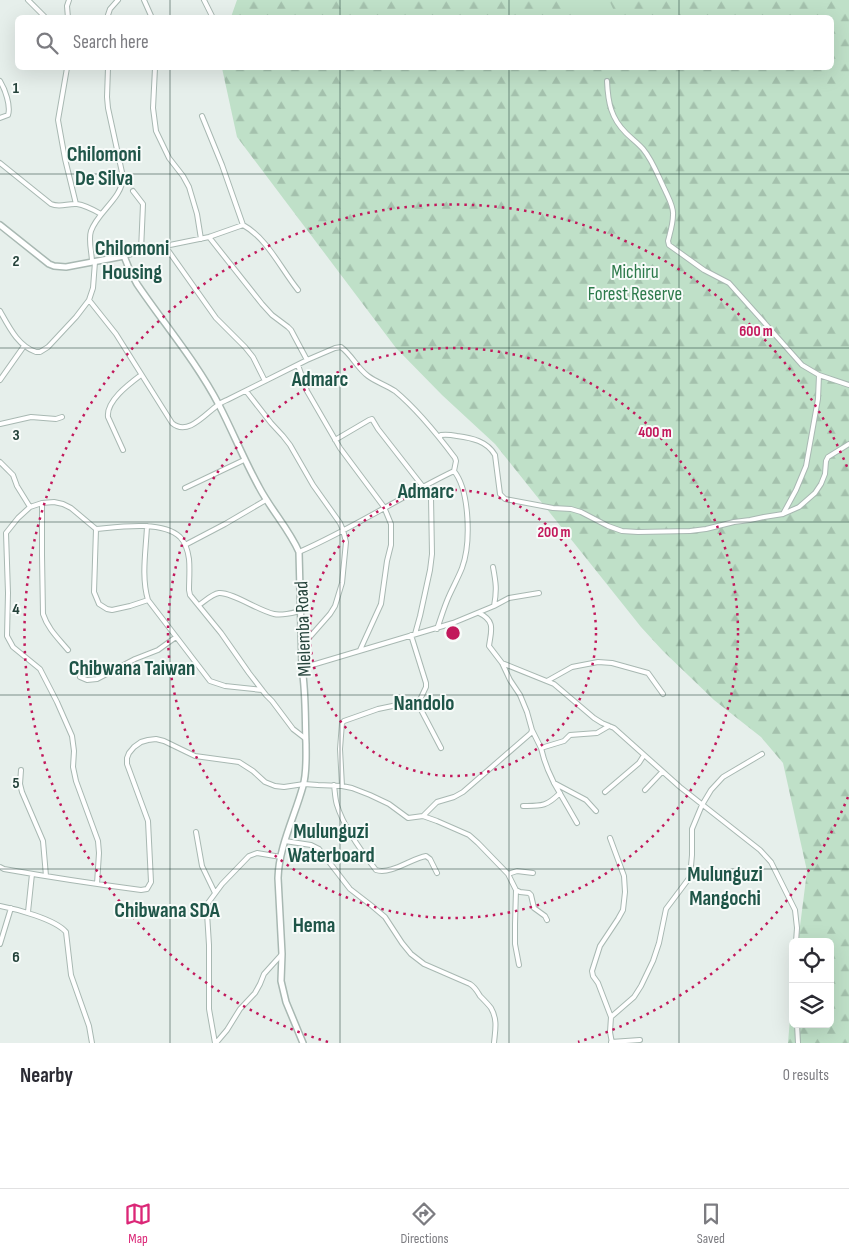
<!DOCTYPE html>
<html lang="en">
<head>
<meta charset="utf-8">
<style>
	:root { --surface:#fff; --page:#f7f7f7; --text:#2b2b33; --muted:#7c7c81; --line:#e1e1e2; --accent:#db2777 }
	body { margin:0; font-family:"Sofia Sans Condensed",sans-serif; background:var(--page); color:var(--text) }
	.controls { position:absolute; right:15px; bottom:15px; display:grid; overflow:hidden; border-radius:8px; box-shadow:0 5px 20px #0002 }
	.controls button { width:45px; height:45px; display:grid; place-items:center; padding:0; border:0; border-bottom:1px solid var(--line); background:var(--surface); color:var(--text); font:25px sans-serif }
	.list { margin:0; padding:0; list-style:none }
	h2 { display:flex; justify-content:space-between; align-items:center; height:65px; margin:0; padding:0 20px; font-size:21px }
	h2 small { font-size:16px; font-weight:400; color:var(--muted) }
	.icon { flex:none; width:28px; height:28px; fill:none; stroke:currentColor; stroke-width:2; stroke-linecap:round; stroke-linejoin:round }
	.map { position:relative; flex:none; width:849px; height:1043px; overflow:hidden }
	.search { position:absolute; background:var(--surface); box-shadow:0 5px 20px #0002; left:15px; right:15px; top:15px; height:55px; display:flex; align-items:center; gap:12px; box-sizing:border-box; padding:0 18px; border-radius:8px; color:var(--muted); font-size:19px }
	.sheet { height:145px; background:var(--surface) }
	nav { display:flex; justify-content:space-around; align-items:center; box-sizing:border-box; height:70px; border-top:1px solid var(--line); background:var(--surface); font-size:14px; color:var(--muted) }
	nav a { display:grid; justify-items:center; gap:2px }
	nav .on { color:var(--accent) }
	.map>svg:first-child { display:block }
</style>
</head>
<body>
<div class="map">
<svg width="849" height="1043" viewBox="0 0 849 1043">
	<defs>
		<pattern id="forest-firs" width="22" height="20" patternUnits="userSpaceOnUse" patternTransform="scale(1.25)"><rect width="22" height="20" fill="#bfe0c8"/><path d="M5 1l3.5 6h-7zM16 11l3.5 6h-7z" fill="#a4c1ad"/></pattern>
	</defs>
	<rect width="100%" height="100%" fill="#e6efeb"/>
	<path fill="url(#forest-firs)" d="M237,0h612v1043h-61l5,-61v42h37v-82h-32l9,-71 -24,-108 -22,-26 -47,-37 -51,-49 -22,-24 -146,-183 -53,-49 -46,-47 -159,-211 -15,-69h610v-50l-601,-1z"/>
	<path fill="#bfe0c8" d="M575,0h34l8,17h-35z"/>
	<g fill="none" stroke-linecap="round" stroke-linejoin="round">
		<defs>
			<path id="minor" d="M28,0l18,18
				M144,0l8,18
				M204,0l9,18
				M68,18l-1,-12 2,-6
				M107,18l3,-9 8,-9
				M67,68l-9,52 7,39 11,45
				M155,68l-2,40 3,23 13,27 14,18 6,11 8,27 4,25
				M0,81c5,8 11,25 8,34l-8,3
				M607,81c1,22 4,37 19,52 6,6 12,10 17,16 10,12 15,27 22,41 3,7 9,17 8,25 0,9 -3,18 -5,26l1,4 35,25 25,13 73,82 17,10 30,10
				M202,116l20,49 21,60
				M0,163l51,41c9,4 17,-1 26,0 8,1 17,6 24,10
				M133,191l10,13 -2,47
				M209,237l53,67 10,11 16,12 3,3 16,30
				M165,246l51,72 29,29 8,10 12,24
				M124,256l41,-10 44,-9 34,-12c24,13 38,44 55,65
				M92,262c0,-9 -4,-22 -1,-31 7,-20 31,-32 32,-54l-15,-69 -1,-11 1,-29
				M89,300l27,34 56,89c16,14 34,-10 46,-18 3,-3 7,-4 11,-6l78,-39 28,-12 6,-1c11,8 16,21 27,29 8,6 18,9 27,15 23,19 42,43 60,67l1,3 -2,10c-52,25 -102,58 -155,81
				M0,311c9,16 18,35 36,41h4l8,-5 28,-30 13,-17 4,-12 2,-26
				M298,365l9,26 33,57 44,59 7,17v21l-4,16 -6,43 -21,46
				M0,380l24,-34
				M246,391l25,32 12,13 7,9 23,40 27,38 3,7 3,12 -4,41 -7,23 -5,8 -29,33
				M0,424l31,-7 25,2 6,-2
				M440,437l1,-2c6,-1 11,0 16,1 15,2 30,5 38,19l5,39 5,5 48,9 18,1 10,3 27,14 14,5 16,1 52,-1 16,-2 28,-7 16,-2 14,-3 19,-3 16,-7 16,-14 6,-9 4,-10 1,-13 2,-4 21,-13
				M335,440l34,-20 3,-1 6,10 53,68 1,57 -2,16 -10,46 -5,18
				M123,450l-15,-33c-2,-16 21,-33 33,-42
				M0,462l13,13 4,11 13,21
				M185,488l59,-28
				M42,503v52l1,59c5,15 15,24 25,36
				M783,514l13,-24 10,-24 12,-67 1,-24
				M147,526c-1,24 -6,51 1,74l62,81 15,5 37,4
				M96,529l-2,63 5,12 8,5 5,1 18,-4 18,-6
				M185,545l40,-21 41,-24
				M493,567c3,16 4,23 1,39
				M199,605c6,-4 13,-11 20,-12 13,-1 40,18 55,21 8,2 18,-1 27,-3
				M479,613c17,8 12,18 10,33l13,17 8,17 10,15 7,17 5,18 9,18 3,11 4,11 6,13 23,40
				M437,629c4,-11 7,-22 12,-33 4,-9 9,-18 13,-28 9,-24 8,-77 -8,-97
				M411,635l15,48v4l-8,17 23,44
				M502,663l52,21 40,34 8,5 12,5 66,59 80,63 11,12 24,48 2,18 -1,14
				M302,668l151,-45 41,-17 15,-8 30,-5
				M80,677l7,3 10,-1 38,-20 23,-9 18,-13
				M547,681l25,-14 26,-5 14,1 36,10 15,21
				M541,748l23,-7 6,-6 27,-2 12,-7
				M21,770l-1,14 2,8 21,49 3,35
				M554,783l32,17 10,11
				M334,785c1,7 1,14 3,20 7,23 24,46 39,65 15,5 36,-12 50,-14l4,3 7,14
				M342,786l-2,-37 2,-26 2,-2 34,-12 24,-5h16
				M645,790l17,-18
				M605,792l34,-29 5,-8
				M523,806c18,0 23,1 37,-13
				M423,816l14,-14 17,-5 9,-5 68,-59 1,-3
				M196,832l6,34 13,27
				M610,838l14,38 1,16 -2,18 -5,9 -18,27 -8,25 1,5 5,7 13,34 -1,15 2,11
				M285,841l26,4 8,4 31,40 22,17 13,11 17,26 9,11 13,10 46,20c5,3 7,7 10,12 4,4 8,8 11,12 7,12 4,23 3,35
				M0,867l4,2c45,8 91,15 137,21l6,-1 4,-7 -3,-61 -21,-57v-6l2,-5 5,-6 7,-5 7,-2 8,-1 8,2 31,15 44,6 14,9 12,11 10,4 9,1 20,-3 14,1 24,1 10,2 18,7 19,9 19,14 15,-2 14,5 32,14 9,8 30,31 8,16 4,2 9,1 2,2 3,13 11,8 2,4
				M508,874l9,-3 16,2
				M97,884l2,-31 -1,-12 -22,-60 -3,-14 1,-16 -2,-15 -15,-34 -17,-33 -27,-22 -6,-11 1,-43 -2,-60 12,-15 12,-11 12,-4 12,-1 9,2 8,4 25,21c22,-2 66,-9 84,8 5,5 8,15 9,22 1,10 0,21 0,31l1,5 31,38 28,40 17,22 6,6 21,28 13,10
				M516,890l-1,34v20l4,21
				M0,906c16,3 55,13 66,26l5,43 18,51 3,17
				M28,912l4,-38
				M0,944l11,-36
				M611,1017l23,-20 7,-11 12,-25 6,-18 7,-34 24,-32 2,-22v-26l10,-24 9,-15 12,-13 39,-23
				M797,1024l1,19
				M611,1042l29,-2
				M215,1043l-6,-34v-64l-2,-32 1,-10 14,-19 27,-28 8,-3 24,4
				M216,1043l11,-13 13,-21 15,-16 5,-9 4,-10 18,-20"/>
			<path id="tertiary" d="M0,225l49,39 5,2 12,1 58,-11 6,15 7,13c27,40 59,77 82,121 14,27 25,55 40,82 12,23 30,42 40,65l3,116c4,25 3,51 4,76 0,13 1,29 -3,42 -8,30 -24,60 -25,92l4,76 -1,27 5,21 17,41"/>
		</defs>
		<use href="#minor" stroke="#a8b8b2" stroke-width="6"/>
		<use href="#tertiary" stroke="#a8b8b2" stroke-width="8"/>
		<use href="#minor" stroke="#fff" stroke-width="4"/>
		<use href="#tertiary" stroke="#fff" stroke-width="5"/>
	</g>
	<path fill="none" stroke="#24423a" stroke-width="1" stroke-opacity="0.55" d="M170,0v18M340,0v18M509,0v18M679,0v18M170,68v975M340,68v975M509,68v975M679,68v975M0,174h849M0,348h849M0,522h849M0,695h849M0,869h849"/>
	<g fill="none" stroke="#c2185b" stroke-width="2.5" stroke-dasharray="2.5 5">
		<circle cx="453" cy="633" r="143"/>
		<circle cx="453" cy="633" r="285"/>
		<path d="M848 797A428 428 0 0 1 578 1042M328 1042A428 428 0 1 1 848 469"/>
	</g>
	<g text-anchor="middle" stroke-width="4" stroke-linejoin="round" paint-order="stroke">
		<g font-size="19" fill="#2d7a4b" stroke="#f7fbf9">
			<text x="635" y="278">Michiru<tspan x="635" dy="22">Forest Reserve</tspan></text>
		</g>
		<g font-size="19" fill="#24423a" stroke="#f7fbf9">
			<text transform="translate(302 629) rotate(-92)" y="7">Mlelemba Road</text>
		</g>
		<g font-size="21" font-weight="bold" fill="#1f5548" stroke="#f7fbf9">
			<text x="104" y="161">Chilomoni<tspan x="104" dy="24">De Silva</tspan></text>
			<text x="132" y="255">Chilomoni<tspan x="132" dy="24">Housing</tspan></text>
			<text x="320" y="386">Admarc</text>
			<text x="426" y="498">Admarc</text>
			<text x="132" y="675">Chibwana Taiwan</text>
			<text x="424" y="710">Nandolo</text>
			<text x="331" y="838">Mulunguzi<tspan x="331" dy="24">Waterboard</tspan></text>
			<text x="725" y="881">Mulunguzi<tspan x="725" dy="24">Mangochi</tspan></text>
			<text x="167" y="917">Chibwana SDA</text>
			<text x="314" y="932">Hema</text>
		</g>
	</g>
	<g font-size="16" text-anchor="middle" font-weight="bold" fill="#24423a" stroke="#f7fbf9" stroke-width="4" stroke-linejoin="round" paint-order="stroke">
		<text x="16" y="93">1</text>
		<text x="16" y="266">2</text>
		<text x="16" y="440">3</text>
		<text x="16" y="614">4</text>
		<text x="16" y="788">5</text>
		<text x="16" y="962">6</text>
	</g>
	<circle cx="453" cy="633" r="8" fill="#c2185b" stroke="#f7fbf9" stroke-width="2.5"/>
	<g font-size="15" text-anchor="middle" font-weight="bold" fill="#c2185b" stroke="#f7fbf9" stroke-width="4" stroke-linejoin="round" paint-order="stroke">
		<text x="756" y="336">600 m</text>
		<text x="655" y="437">400 m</text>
		<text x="554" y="537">200 m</text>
	</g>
</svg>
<div class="controls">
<button><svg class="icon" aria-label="locate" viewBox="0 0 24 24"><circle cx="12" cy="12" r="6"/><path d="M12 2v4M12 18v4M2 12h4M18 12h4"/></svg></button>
<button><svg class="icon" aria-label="layers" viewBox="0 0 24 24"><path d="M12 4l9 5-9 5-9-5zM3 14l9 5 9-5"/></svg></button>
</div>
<div class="search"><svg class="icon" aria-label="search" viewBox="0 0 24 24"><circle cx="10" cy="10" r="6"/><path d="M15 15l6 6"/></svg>Search here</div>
</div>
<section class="sheet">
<h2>Nearby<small>0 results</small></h2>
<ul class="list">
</ul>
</section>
<nav>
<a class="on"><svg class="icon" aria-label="map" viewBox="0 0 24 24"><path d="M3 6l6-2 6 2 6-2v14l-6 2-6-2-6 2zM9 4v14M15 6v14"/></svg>Map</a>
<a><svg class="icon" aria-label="directions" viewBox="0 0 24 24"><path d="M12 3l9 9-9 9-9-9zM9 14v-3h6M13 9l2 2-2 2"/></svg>Directions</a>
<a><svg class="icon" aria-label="saved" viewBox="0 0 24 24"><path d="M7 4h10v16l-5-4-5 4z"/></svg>Saved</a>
</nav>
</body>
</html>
